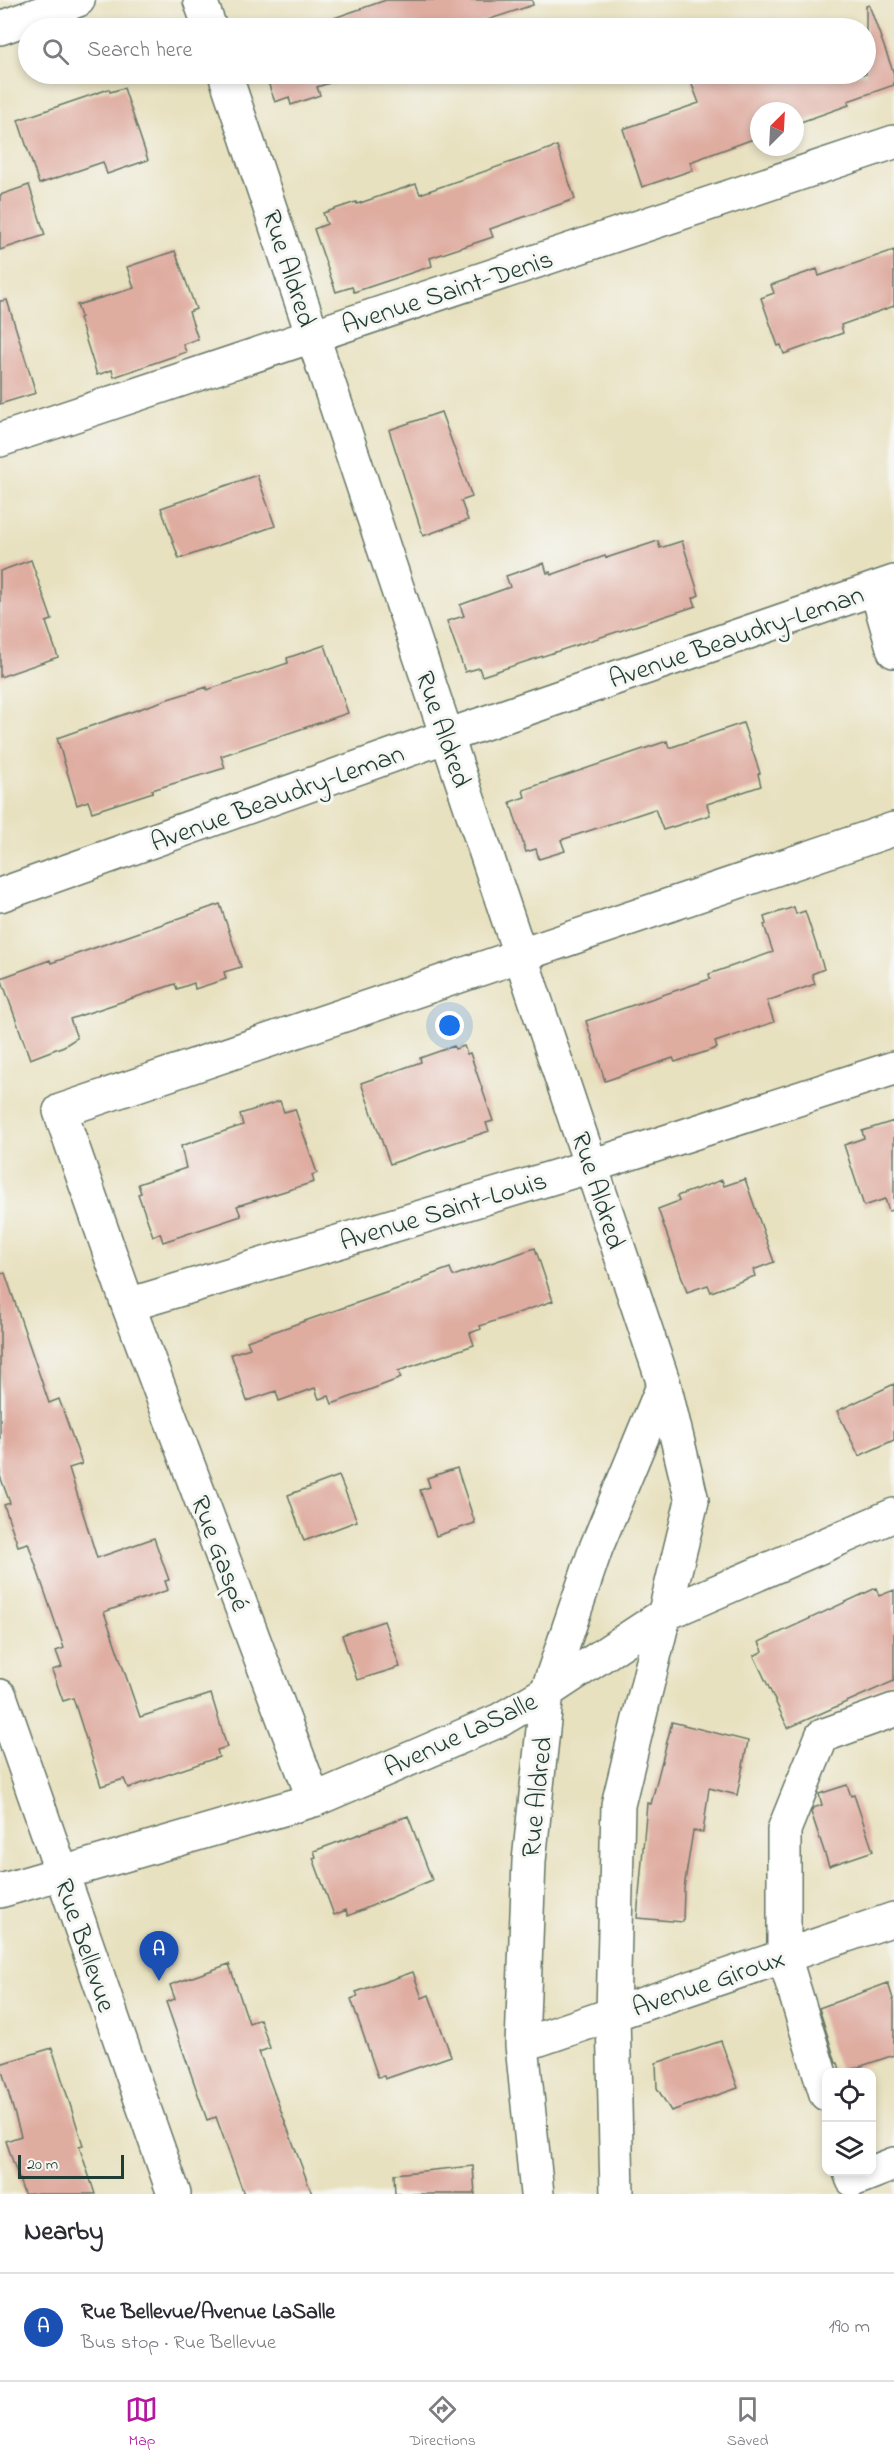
<!DOCTYPE html>
<html lang="en">
<head>
<meta charset="utf-8">
<style>
	:root { --surface:#fff; --page:#f2f2f3; --text:#2b2b33; --muted:#7c7c81; --line:#e1e1e2; --accent:#b5179e }
	body { margin:0; font-family:"Indie Flower",sans-serif; background:var(--page); color:var(--text) }
	.controls { position:absolute; right:18px; bottom:18px; display:grid; overflow:hidden; border-radius:12px; box-shadow:0 3px 9px #0003 }
	.controls button { width:54px; height:54px; display:grid; place-items:center; padding:0; border:0; border-bottom:2px solid var(--line); background:var(--surface); color:var(--text); font:30px sans-serif }
	.compass { position:absolute; left:750px; top:102px; width:54px; height:54px; border-radius:50%; background:var(--surface); box-shadow:0 3px 9px #0003; rotate:24deg }
	.scale { position:absolute; left:18px; bottom:15px; width:106px; box-sizing:border-box; padding-left:6px; border:3px solid #1f3d34; border-top:0; font-size:16px; line-height:21px; white-space:nowrap; color:#1f3d34; -webkit-text-stroke:4px #f6f6f2; paint-order:stroke }
	.you { position:absolute; left:450px; top:1026px; width:21px; height:21px; margin:-15px; border:4px solid #fff; border-radius:50%; background:#1a73e8; box-shadow:0 0 0 9px #1a73e833 }
	.badge { display:grid; place-items:center; width:39px; height:39px; border-radius:50%; background:var(--accent); color:#fff; font-size:20px; font-weight:700 }
	.pin { position:absolute; translate:-50% -50px; filter:drop-shadow(0 2px 3px #0008) }
	.pin::after { content:''; position:absolute; top:32px; width:21px; height:18px; background:inherit; clip-path:polygon(0 0,100% 0,50% 100%) }
	.list { margin:0; padding:0; list-style:none }
	h2 { display:flex; justify-content:space-between; align-items:center; height:78px; margin:0; padding:0 24px; font-size:26px }
	h2 small { font-size:20px; font-weight:400; color:var(--muted) }
	.list li { display:grid; grid-template-columns:39px 1fr auto; gap:18px; align-items:center; box-sizing:border-box; height:108px; padding:0 24px; border-top:2px solid var(--line) }
	.list b { display:block; font-size:22px; white-space:nowrap }
	.list p { margin:0; font-size:20px; white-space:nowrap; color:var(--muted) }
	.list em { font-size:20px; font-style:normal; color:var(--muted) }
	.icon { flex:none; width:33px; height:33px; fill:none; stroke:currentColor; stroke-width:2; stroke-linecap:round; stroke-linejoin:round }
	.map { position:relative; flex:none; width:894px; height:2194px; overflow:hidden }
	.search { position:absolute; background:var(--surface); box-shadow:0 3px 9px #0003; left:18px; right:18px; top:18px; height:66px; display:flex; align-items:center; gap:15px; box-sizing:border-box; padding:0 21px; border-radius:33px; color:var(--muted); font-size:22px }
	.sheet { height:186px; background:var(--surface) }
	nav { display:flex; justify-content:space-around; align-items:center; box-sizing:border-box; height:84px; border-top:2px solid var(--line); background:var(--surface); font-size:16px; color:var(--muted) }
	nav a { display:grid; justify-items:center; gap:3px }
	nav .on { color:var(--accent) }
	.map>svg:first-child { display:block }
</style>
</head>
<body>
<div class="map">
<svg width="894" height="2194" viewBox="0 0 894 2194">
	<rect width="100%" height="100%" fill="#f6f6f2"/>
	<filter id="ink" filterUnits="userSpaceOnUse"><feTurbulence type="fractalNoise" baseFrequency=".0167" numOctaves="2"/><feDisplacementMap in="SourceGraphic" scale="12" xChannelSelector="R" yChannelSelector="G"/><feConvolveMatrix kernelMatrix="1 2 1 2 8 2 1 2 1" color-interpolation-filters="sRGB"/></filter>
	<filter id="wash" filterUnits="userSpaceOnUse"><feTurbulence type="fractalNoise" baseFrequency=".008" numOctaves="4" result="noise"/><feDisplacementMap in="SourceGraphic" scale="24" xChannelSelector="R" yChannelSelector="G"/><feGaussianBlur stdDeviation="1.35" result="paint"/><feColorMatrix in="noise" values="0 0 0 0 0 0 0 0 0 0 0 0 0 0 0 0 0 1.4 0 .05"/><feComposite in="paint" operator="in"/></filter>
	<g filter="url(#wash)">
		<rect width="100%" height="100%" fill="#e8e1c0"/>
		<g id="blocks">
			<path fill="#dfaca0" d="M386,0h146l1,5 -70,23h-158z
				M869,5l25,69v11l-46,16 1,4 -54,19v-13h-36v26l-69,25 3,8 -51,17 -19,-58 76,-26 -8,-21 24,-8h151v-68z
				M265,74h85h-3l1,3 -31,10 3,8 -29,10 -2,-8 -14,5z
				M124,88l24,72 -41,14 -4,-12 -64,22 -21,-64 91,-31 1,3z
				M557,146l18,53 -85,30 3,8 -63,21 2,8 -78,26 -2,-5 -16,5 -22,-63 13,-5 -4,-11 33,-11 1,2 59,-20 4,10z
				M29,185l16,50 -45,15v-55z
				M894,250v56l-53,19 2,8 -59,21 -3,-9 -3,1 -17,-48 13,-5 -3,-8 46,-16 2,7z
				M175,251l21,58 -7,3 9,27 -15,5 3,8 -72,25 -2,-7 -15,5 -18,-57 2,-1 -4,-12 57,-17 -7,-21z
				M7,300l29,93 -36,11v-103z
				M441,412l31,85 -11,4 7,19 -45,16 -34,-106z
				M257,475l18,51 -96,33 -18,-51z
				M658,541l2,7 22,-7 17,54 -6,3 3,8 -214,70 -3,-8 -14,4 -18,-51 17,-5 -4,-11 50,-18 -4,-11 38,-13 3,10 3,-1 1,3 54,-19 1,2z
				M31,560l21,60 -6,2 12,35 -58,20v-106z
				M325,645l23,68 -127,43 4,12 -73,22 1,2 -61,20 -4,-11 -11,4 -20,-67 111,-39 39,-12v3l81,-27 -1,-5z
				M743,723l17,50 -2,1 3,12 -54,18 3,11 -47,15 -8,-21 -94,31 4,11 -26,8 -3,-10 -10,3 -16,-50 15,-5 -2,-7 144,-49 2,7z
				M220,904l21,63 -17,5 2,7 -31,10 -1,-6 -17,6 -2,-5 -105,35 7,19 -13,8 -34,13 -29,-81 49,-18 1,3z
				M794,907l2,7 9,-3 19,58 -12,5 3,10 -48,17 7,21 -59,20 2,6 -42,14 -2,-4 -68,23 -19,-60 124,-42 -1,-5 64,-22 -9,-27 2,-1 -2,-7z
				M454,1046l1,3 9,-3 3,8 3,-1 23,68 -7,2 3,8 -99,33 -29,-81 60,-21 -1,-4z
				M280,1101l4,11 11,-3 22,64 -5,2 2,7 -77,24 4,10 -78,26 -3,-9 -7,3 -15,-42 3,-1 -3,-9 48,-16 -5,-22 62,-21 -3,-11z
				M894,1121v89l-5,1 -4,-12 -21,7 -20,-61 20,-7 -2,-7z
				M745,1179l29,83 -21,8 2,6 -44,16 -3,-7 -21,7 -29,-83 21,-8 -2,-5 45,-16 2,6z
				M535,1248l18,53 -73,25 1,3 -11,4 4,12 -76,26 3,7 -69,26 -3,-8 -10,3 -4,-11 -36,13 -3,-10 -29,10 -16,-47 19,-6 -3,-7 176,-61 -1,-2 28,-10 3,8z
				M5,1273l44,130 10,-4 23,65 -13,4 28,90 57,-20 15,42 -4,1 3,9 -64,22 36,105 71,-23 16,53 -10,3 2,7 -91,31 -4,-9 -23,7 -28,-88 -10,3 -11,-31 10,-3 -6,-16 8,-3 -36,-105 -10,3 -14,-41 6,-2 -10,-27v-202z
				M894,1384v56l-35,16 -22,-45z
				M457,1468l18,55 -39,13 -16,-46 10,-3 -3,-9z
				M339,1476l18,45 -53,20 -16,-46z
				M876,1588l3,8 15,-6v91l-106,47 -34,-72 9,-5 -4,-9z
				M384,1621l16,46 -43,13 -15,-45z
				M672,1722l76,19 -11,54 -28,-7 -6,44 -10,-1 -9,57 -1,34 -46,-4 10,-115 4,1z
				M847,1785l4,11 3,-1 19,56 -44,15 -18,-54 2,-4 9,-3 -3,-11z
				M408,1816l24,64 -84,36 -2,-6 -12,5 -21,-57 3,-1 -2,-6z
				M229,1964l20,59 11,-4 10,29 -11,4 53,142h-68l-28,-77 -9,3 -41,-118 9,-3 -5,-14z
				M413,1972l9,26 7,-3 22,61 -66,23 -1,-3 -6,1 -27,-78 7,-3 -2,-4z
				M888,1983l6,19v53l-53,18 -3,-10h-2l-17,-55z
				M721,2041l17,47 -67,23 -14,-23 -1,-25z
				M52,2048l31,97 -4,1 16,48h-71l-18,-53 15,-5 -21,-72z
				M473,2166l2,28h-80l-1,-20z"/>
		</g>
	</g>
	<g filter="url(#ink)">
		<use href="#blocks" fill-opacity="0" stroke="#657665" stroke-width="1.5"/>
		<g fill="none" stroke-linecap="round" stroke-linejoin="round">
			<defs>
				<path id="minor" d="M200,0l10,28
					M0,28l78,-28
					M225,74l439,1310 28,117 -74,304 -5,209 4,180
					M0,440l894,-298
					M876,588l18,63
					M0,895l447,-159 447,-154
					M128,1305l463,-139 303,-98
					M0,1696l174,498
					M314,1800l-186,-495 -68,-194 834,-282
					M0,1891l314,-91 186,-80 47,-28 118,-78 229,-99
					M522,2045l372,-126
					M826,2094l-42,-138v-126l38,-94 72,-26
					M850,2172l3,8 41,-16
					M537,2194l-15,-149 7,-184 18,-169 49,-144 68,-164"/>
			</defs>
			<use href="#minor" stroke="#657665" stroke-width="36"/>
			<use href="#minor" stroke="#fff" stroke-width="33"/>
		</g>
	</g>
	<g text-anchor="middle" stroke-width="6" stroke-linejoin="round" paint-order="stroke">
		<g font-size="27" fill="#1f3d34" stroke="#f6f6f2">
			<text transform="translate(290 268) rotate(72)" y="9">Rue Aldred</text>
			<text transform="translate(447 291) rotate(-18)" y="9">Avenue Saint-Denis</text>
			<text transform="translate(736 636) rotate(-19)" y="9">Avenue Beaudry-Leman</text>
			<text transform="translate(444 729) rotate(71)" y="9">Rue Aldred</text>
			<text transform="translate(277 797) rotate(-20)" y="9">Avenue Beaudry-Leman</text>
			<text transform="translate(599 1190) rotate(72)" y="9">Rue Aldred</text>
			<text transform="translate(443 1210) rotate(-17)" y="9">Avenue Saint-Louis</text>
			<text transform="translate(221 1553) rotate(69)" y="9">Rue Gaspé</text>
			<text transform="translate(460 1734) rotate(-25)" y="9">Avenue LaSalle</text>
			<text transform="translate(536 1797) rotate(-84)" y="9">Rue Aldred</text>
			<text transform="translate(86 1945) rotate(71)" y="9">Rue Bellevue</text>
			<text transform="translate(708 1982) rotate(-19)" y="9">Avenue Giroux</text>
		</g>
	</g>
</svg>
<div class="controls">
<button><svg class="icon" aria-label="locate" viewBox="0 0 24 24"><circle cx="12" cy="12" r="6"/><path d="M12 2v4M12 18v4M2 12h4M18 12h4"/></svg></button>
<button><svg class="icon" aria-label="layers" viewBox="0 0 24 24"><path d="M12 4l9 5-9 5-9-5zM3 14l9 5 9-5"/></svg></button>
</div>
<svg class="compass" viewBox="-18 -18 36 36"><path d="M0-13l5 13h-10z" fill="#e53935"/><path d="M0 13l5-13h-10z" fill="#7c7c81"/></svg>
<div class="scale">20 m</div>
<div class="you"></div>
<div class="pin badge" style="left:159px;top:1981px;background:#1a4fb4">A</div>
<div class="search"><svg class="icon" aria-label="search" viewBox="0 0 24 24"><circle cx="10" cy="10" r="6"/><path d="M15 15l6 6"/></svg>Search here</div>
</div>
<section class="sheet">
<h2>Nearby<small></small></h2>
<ul class="list">
<li><span class="badge" style="background:#1a4fb4">A</span><div><b>Rue Bellevue/Avenue LaSalle</b><p>Bus stop · Rue Bellevue</p></div><em>190 m</em></li>
</ul>
</section>
<nav>
<a class="on"><svg class="icon" aria-label="map" viewBox="0 0 24 24"><path d="M3 6l6-2 6 2 6-2v14l-6 2-6-2-6 2zM9 4v14M15 6v14"/></svg>Map</a>
<a><svg class="icon" aria-label="directions" viewBox="0 0 24 24"><path d="M12 3l9 9-9 9-9-9zM9 14v-3h6M13 9l2 2-2 2"/></svg>Directions</a>
<a><svg class="icon" aria-label="saved" viewBox="0 0 24 24"><path d="M7 4h10v16l-5-4-5 4z"/></svg>Saved</a>
</nav>
</body>
</html>
